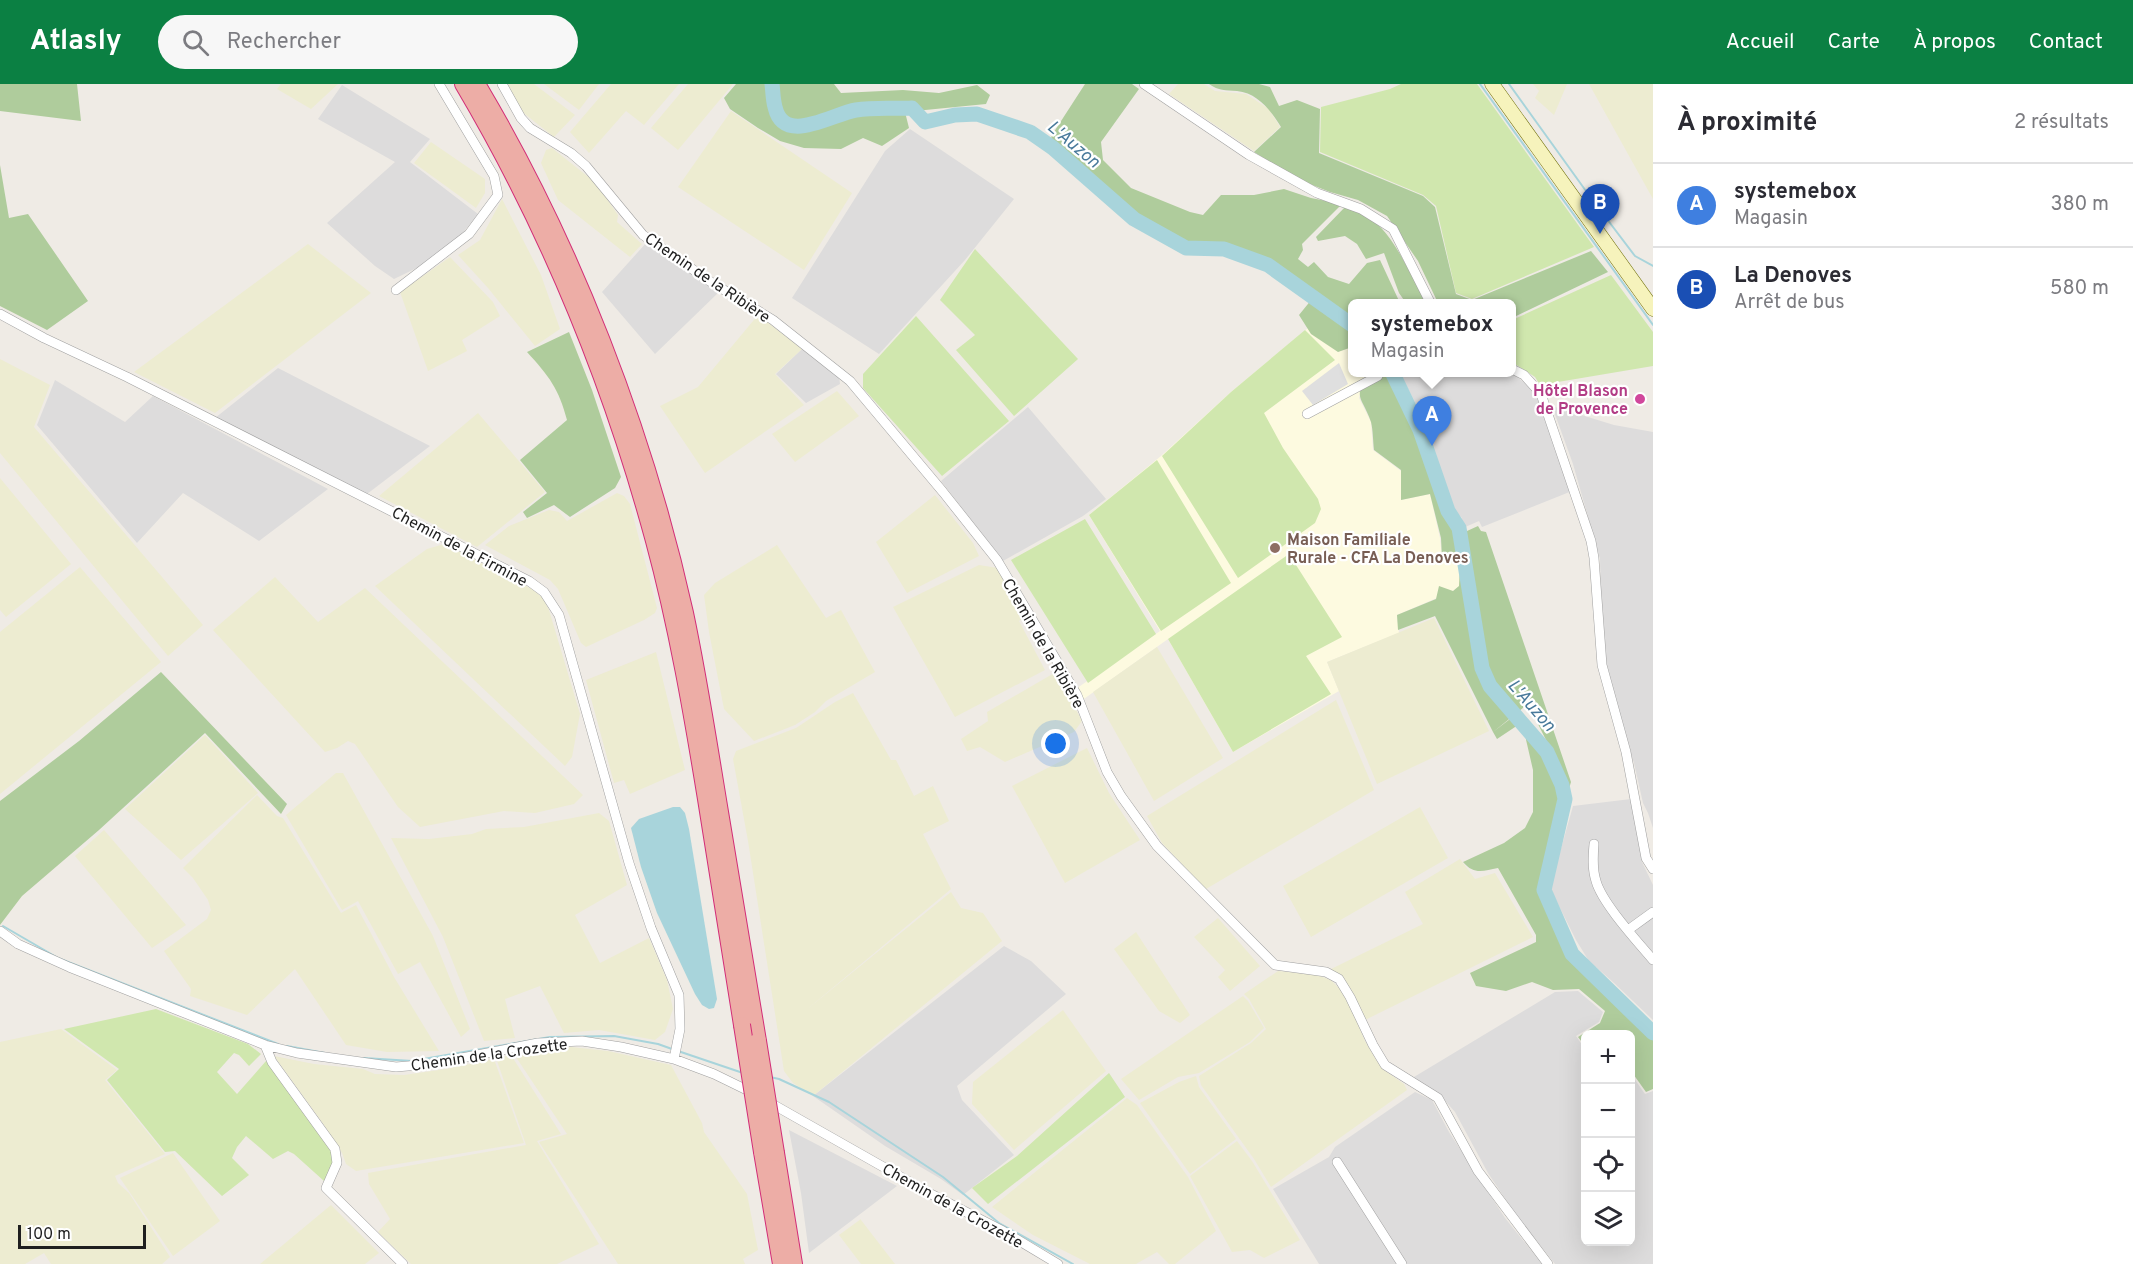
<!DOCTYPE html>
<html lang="fr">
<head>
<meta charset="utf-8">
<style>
	:root { --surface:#fff; --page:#f7f7f7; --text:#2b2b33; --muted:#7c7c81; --line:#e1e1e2; --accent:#0b8043 }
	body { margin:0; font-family:Overpass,sans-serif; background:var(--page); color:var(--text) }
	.controls { position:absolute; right:18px; bottom:18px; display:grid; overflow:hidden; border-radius:9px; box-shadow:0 6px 24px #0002 }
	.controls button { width:54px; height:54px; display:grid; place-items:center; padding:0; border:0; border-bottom:2px solid var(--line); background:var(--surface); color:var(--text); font:30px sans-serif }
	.scale { position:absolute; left:18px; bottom:15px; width:128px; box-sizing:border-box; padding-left:6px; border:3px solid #1f1f1f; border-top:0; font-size:16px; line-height:21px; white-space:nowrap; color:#1f1f1f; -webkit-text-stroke:4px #fff; paint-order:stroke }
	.you { position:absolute; left:1056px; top:660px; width:21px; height:21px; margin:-15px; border:4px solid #fff; border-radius:50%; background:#1a73e8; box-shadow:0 0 0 9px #1a73e833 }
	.badge { display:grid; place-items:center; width:39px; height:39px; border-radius:50%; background:var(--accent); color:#fff; font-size:20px; font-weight:700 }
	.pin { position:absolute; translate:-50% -50px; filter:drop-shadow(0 2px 3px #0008) }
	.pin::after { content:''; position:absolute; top:32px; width:21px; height:18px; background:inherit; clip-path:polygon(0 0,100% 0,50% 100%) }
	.popup { position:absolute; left:1348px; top:215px; width:168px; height:78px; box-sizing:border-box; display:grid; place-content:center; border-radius:9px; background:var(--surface); filter:drop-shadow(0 2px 4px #0005); font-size:20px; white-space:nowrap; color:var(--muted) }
	.popup b { font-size:22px; color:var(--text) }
	.popup::after { content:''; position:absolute; left:50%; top:100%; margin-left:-12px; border:12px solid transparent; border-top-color:var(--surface) }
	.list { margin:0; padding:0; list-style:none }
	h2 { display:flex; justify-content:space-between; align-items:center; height:78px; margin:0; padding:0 24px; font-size:26px }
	h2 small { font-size:20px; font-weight:400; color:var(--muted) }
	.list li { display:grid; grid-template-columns:39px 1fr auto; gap:18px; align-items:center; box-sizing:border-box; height:84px; padding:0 24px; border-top:2px solid var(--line) }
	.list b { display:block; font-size:22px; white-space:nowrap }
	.list p { margin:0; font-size:20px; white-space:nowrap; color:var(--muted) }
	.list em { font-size:20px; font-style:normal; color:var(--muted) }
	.icon { flex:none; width:33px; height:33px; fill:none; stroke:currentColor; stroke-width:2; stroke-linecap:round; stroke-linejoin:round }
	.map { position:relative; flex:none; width:1653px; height:1180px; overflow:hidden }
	header { display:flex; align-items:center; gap:36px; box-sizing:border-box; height:84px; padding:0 30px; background:var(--accent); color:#fff }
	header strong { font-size:28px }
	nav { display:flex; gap:33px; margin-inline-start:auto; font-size:21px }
	.search { width:420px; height:54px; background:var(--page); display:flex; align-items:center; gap:15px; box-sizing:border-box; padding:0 21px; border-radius:33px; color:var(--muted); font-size:22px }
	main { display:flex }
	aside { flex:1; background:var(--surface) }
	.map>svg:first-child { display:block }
</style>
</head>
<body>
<header>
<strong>Atlasly</strong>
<div class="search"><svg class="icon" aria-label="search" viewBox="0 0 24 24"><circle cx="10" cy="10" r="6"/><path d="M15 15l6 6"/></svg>Rechercher</div>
<nav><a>Accueil</a><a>Carte</a><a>À propos</a><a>Contact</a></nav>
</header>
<main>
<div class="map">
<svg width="1653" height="1180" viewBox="0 0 1653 1180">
	<rect width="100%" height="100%" fill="#efebe5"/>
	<path fill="#dddcdc" d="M342,1l88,54 -20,23 68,52 -17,21 -34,28 -33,16 -19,-13 -48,-43 68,-61 -77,-43z
		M910,45l104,70 -49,61 -86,94 -87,-56 93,-147z
		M647,158l72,50 -64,62 -53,-62z
		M803,264l36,28 1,8 -34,19 -30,-29z
		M278,284l152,78 -63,48 -152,-76z
		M1511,288l26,21 35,98 -90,36 -3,-6 -16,7 -1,-10 -9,-9 -28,-87 -25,-49z
		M55,296l70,42 28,-26 175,93 -69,52 -76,-48 -46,50 -100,-118z
		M1552,322l62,19 39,7v396l-5,-15 -5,-10 -9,-40 -21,-63 -11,-63 -2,-78 -27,-95z
		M1028,323l78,92 -23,17 -80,45 -62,-80z
		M1631,715l11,63 11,23v135l-40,-38 -17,-15 -4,-1 -16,-26 -26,-52 23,-82z
		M1004,862l27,15 35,33 -109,92 5,14 52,55 -51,40 -22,-16 -56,-33 -72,-50z
		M1578,907l25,21 -4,10 -23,14 9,13 1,193h44l1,-168 14,20 8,-3v173h-98l-41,-52 -26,-39 -33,-61 -15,-17 -26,-18 141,-85z
		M1415,1008l17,8 17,32 56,86 37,46h-223l-46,-75 56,-32 6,-10z
		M789,1046l108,56 -88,67 -8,-60z"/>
	<path fill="#fdfae0" d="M1308,244l30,24 14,-5v25l22,1 -12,10 -3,15 12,24 2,28 28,21v29l29,-6 10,44 2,20 18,8v20l-7,5 -56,24 2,18 -72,29 12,29 -106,61 -65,-113 -94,67 -7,-11 93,-64 -71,-116 72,-59 70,-64z"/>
	<path fill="#edecd1" d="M281,0h57l-27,25 -34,-20z
		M508,0h26l41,31 -21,22 -33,-26z
		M544,0h55l-20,26z
		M611,0h68l-35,41 -18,-14 -37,42 -19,-21z
		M688,0h45l-55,66 -27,-22z
		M1178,0h26l11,7 31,3 23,15 11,18 -26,24 -85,-57z
		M1533,0h34l-13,31 -19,-17 4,-7z
		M1589,0h64v115z
		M731,27l121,82 -48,77 -126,-83z
		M431,58l54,37v14l-9,15 -62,-45z
		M552,64l44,35 22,32 -1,7 25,22 -12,13 -72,-57 -17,-37 5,-13z
		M502,115l39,76 19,54 -25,17 -47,-58 -30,-33 22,-15z
		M308,160l63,49 -156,120 -81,-41z
		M450,173l43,45 7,14 -38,24 5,11 -39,20 -28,-79z
		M758,231l44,34 -27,25 29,31 -99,68 -45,-67 38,-19z
		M0,275l50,26 -16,42 169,198 -35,31 -168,-203z
		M837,307l22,25 -64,46 -23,-28z
		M478,329l67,79 -68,55 -98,-51z
		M0,394l71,86 -65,53 -6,-7z
		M617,409l7,3 6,8 27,104 -2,5 -11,7 -58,27 -5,-4 -23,-54 -8,-9 -65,-35 24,-19 40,-16 10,2 8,9z
		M935,411l38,48 6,13 -72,37 -31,-51z
		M444,460l88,45 11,9 6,12 31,104 -8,43 -7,9 -190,-180 52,-37z
		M777,461l49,73 15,-8 34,62 -49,29 -11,11 -20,13 -41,16 -30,-32 -15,-77 -5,-37 11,-12z
		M979,481l19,3 28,49 -7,4 26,49 -90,47 -62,-110z
		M80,483l81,95 -161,132v-162z
		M275,493l43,45 47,-34 218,207 -9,9 -39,9 -31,-2 -84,16 -22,-20 -43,-63 -7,-3 -11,7 -12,4 -112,-122z
		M1434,534l55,113 -112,53 -50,-122z
		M1157,563l66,111 -69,43 -61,-109z
		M656,568l29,118 -55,24 -6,-14 -10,3 -28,-103z
		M1056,588l26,49 -8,11 -69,30 -25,-15 -13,4 -6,-12 27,-18 -1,-9z
		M853,609l38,67h5l18,36 19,-10 16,35 -26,13 28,55 -146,122 146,-119 10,16 22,5 19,28 -189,155 -20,-13 -9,-12 -36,-230 -15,-82 3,-8 60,-23 39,-26z
		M1336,616l38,90 -168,99 -44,-46 -15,-27z
		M205,651l53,58 -77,67 -56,-51z
		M1087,664l22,45 31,47 -75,43 -53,-97z
		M336,689h7l90,163 37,93 -9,8 -41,-75 -22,12 -40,-73 -16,9 -56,-95z
		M257,711l20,21 6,2 58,95 15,-8 38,72 45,74 -52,1 -41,-7 -51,-76 -48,46 -57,-19 1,-7 -27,-38 43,-32 4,-9 -3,-10 -15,-22 -10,-10z
		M1420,723l28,51 -137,79 -28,-51z
		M599,729l10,8 18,64 -52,30 25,48 49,-25 18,42 6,29 -8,23 -10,8 -56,-10 -35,3 -24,-47 -35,13 10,39 -31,3 -41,-104 -52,-99 38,1 43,-5 14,-5 38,-2z
		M104,746l82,95 -34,23 -77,-92z
		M1460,775l15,20 20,-6 38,64 -170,84 -23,-41 -9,-11 92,-45 -18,-32z
		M1218,834l42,48 -30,25 -12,-14 7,-7 -31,-33z
		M1136,848l54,83 -10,8 -21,-12 -45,-62z
		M1278,887l39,4 14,5 7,7 9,10 18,44 12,20 7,9 20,14 3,6 -136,97 -17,-28 -53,-74 -2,-9 52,-33 15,-14 -17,-30 -5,-5z
		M1243,912l5,5 16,27 -14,14 -51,31 -21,4 -39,23 -18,-21z
		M1063,926l43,61 -92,79 -42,-46 1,-22z
		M61,945l56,41 -12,10 60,74 -50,22 3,7 11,10 41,64 -8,7h-111l-7,-11 -19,11h-25v-222z
		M571,963l37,4 63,14 31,58 2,9 43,62 11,56 -15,9 2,5h-127l-79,-122 28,-8 -55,-83z
		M511,971l50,79 -24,7 62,103 -42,20h-146l-33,-32 12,-13 -21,-35 -1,-11 158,-28 -30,-87z
		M274,972l40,8 49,5 12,5 29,1 42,-6 48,-10 30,84 -168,28 -10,-7 -4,-11 -18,-28z
		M1196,992l3,11 37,52 -46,35 -50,-71 39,-21z
		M1127,1014l10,7 51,72 28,54 -41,33h-6l-12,-12 -21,12h-46l-57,-29 -41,-28z
		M1237,1057l15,20 48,79 -36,18 -14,-8 -18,2 -42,-76z
		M173,1069l47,68 -47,35 -53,-78z
		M331,1121l48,48 -14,11h-105z
		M861,1135v1l34,44h-34l-22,-29z"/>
	<path fill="#d0e7ae" d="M1401,0h76l117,163 -122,52 -16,-6 -20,-87 -13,-11 -103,-43 1,-45 69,-18z
		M975,165l103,110 -64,57 -58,-66 19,-15 -35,-35z
		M1611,191l42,57v34l-113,19 -5,-8 -23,-15v-42z
		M916,232l93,105 -67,55 -79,-88v-14z
		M1305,246l30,30 -71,53 19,35 35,51 3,10 -6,14 -77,55 -76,-122 69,-64z
		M1157,376l74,123 -70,48 -72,-116z
		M1085,435l71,115 -68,49 -77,-123z
		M1289,470l53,83 -36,19 25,38 -98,58 -65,-113z
		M156,925l92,35 13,10 -12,12 -10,-11 -5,-2 -17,19 20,22 29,-33 59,80 11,20 -2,7 -10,13 -30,-27 -6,-3 -15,8 -27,-23 -9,11 -5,11 17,17 -27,21 -47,-45 -10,1 -58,-72 12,-11 -55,-40z
		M1109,989l16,24 -137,107 -16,-16 45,-32z"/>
	<path fill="#afcc9c" d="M0,0h77l4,37 -81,-10z
		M736,0h98l7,9 62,-3 36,3 38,-8 13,10 -4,9 -81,8 4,16 -27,18 -19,-8 -22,11 -37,-1 -24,-7 -22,-13 -28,-19 -6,-11z
		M1085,0h47l7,5 -38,53 2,18 28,28 59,24 13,3 18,-20h33l30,-6 27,9 31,6 -40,40 1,6 -5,9 10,8 6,-5 14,15 21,7 18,-21 13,-3 20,43 -48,1v43l-14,5 -27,-18 -12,-19 17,-21 -45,-33 -46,-16h-37l-51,-30 -87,-72 2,-8z
		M1209,0h50l11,3 9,19 18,-6 23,9 -1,44 104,43 12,11 21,87 16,6 119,-49 17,21 -96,46v-14l-74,-1 -20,-42 -31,-45 -29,-16 -28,-8 -33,-13 -43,-27 27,-25c-10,-16 -23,-34 -44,-36 -12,-1 -18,0 -28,-7z
		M0,81l9,53 19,-4 60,87 -41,29 -47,-24z
		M1346,122c45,13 59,61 80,97h-20l-7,-10 -15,-40 -18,6 -9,-15 -12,-8 -27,5 -2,-4z
		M569,248l23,58 29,87 -6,11 -45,29 -16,-12 -27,13 -4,-6 24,-19 -27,-33 47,-40c-8,-31 -18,-44 -40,-68z
		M1374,289h23l24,50 26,86 10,9 3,11 7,2 11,-5 3,5 5,1 85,250 -3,10 -20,-48 -20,-40 -35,28 -58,-116 -37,14 -1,-15 39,-16 3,-13 14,5 6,-5 1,-20 -18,-8 -1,-20 -11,-44 -29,6v-30l-27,-20c-1,-9 -1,-20 -3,-28 -8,-25 -22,-26 3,-49z
		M161,588l126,132 -6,10 -76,-81 -106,97 -77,66 -22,29v-124l79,-60z
		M1514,632c23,26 42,48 50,83l-22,94 26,62 85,81v53l-7,3 -15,-21 -1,-37h-44l-1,12 -7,-9 22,-14 5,-12 -26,-22 -26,1 -21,-8 -26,9 -30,-5 -6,-13 66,-31v-7l-38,-67c-15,3 -24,7 -35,-6l41,-19 21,-15 8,-16v-42l-9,-39 -6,-6 -21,14 -4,-7z"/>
	<path fill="#dfdfdf" d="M1339,279l9,21 -35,21 -11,-14z"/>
	<path fill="#a8d4db" d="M673,723h7l5,6 4,16 28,170 -3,9 -5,1 -7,-4 -7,-11 -38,-81 -16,-46 -10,-39 8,-9z"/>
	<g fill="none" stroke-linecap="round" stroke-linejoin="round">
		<path stroke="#a8d4db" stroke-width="2" d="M1480,0l173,241
			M1509,0l82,114 44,58 18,10
			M3,842l55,32 220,86
			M287,962l38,7
			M678,967l65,22
			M364,974l48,3 138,-24 64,-1 44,8 14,5
			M770,993l9,2 50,23 114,75 56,46 74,41"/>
		<path stroke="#a8d4db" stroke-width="15" d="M772,0c1,8 1,16 3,23 9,39 57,7 81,3 18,-3 38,-1 56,-2l13,14 30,-7 22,-1 53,18 23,16 81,71 52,29 38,1 44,16 84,60
			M1392,288l28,58 28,81 11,17 23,140 8,18 57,66 15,33 3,14 -21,91 28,64 81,79"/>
		<defs>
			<path id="minor" d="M502,0l19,34 9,10 41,25 15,13 57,69 68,47 62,38 77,61 93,111 54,68 80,135 30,77 14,24 36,50 118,119 51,7 13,7 11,18 23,48 12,20 53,33 40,73 70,93
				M1144,0l105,71 68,38 44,16 32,20 38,75
				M396,206l73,-56 29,-39 -4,-19 -55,-92
				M0,230l44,24 83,39 402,204 15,11 15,23 70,248 22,65 28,67 1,34 -6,30
				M1512,285l12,6 17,19 50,147 3,17 8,107 24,87 20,106 7,11
				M1307,330l71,-38
				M1594,760c-1,12 -2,25 2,37 6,22 41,60 57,79
				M1628,846l25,-18
				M0,847l18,13 51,23 196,78 32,8 99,14 35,-3 107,-21 44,-2 39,6 53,12 40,15 41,20
				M265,961l7,17 63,87 2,14 -11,25 77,76
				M767,1017l164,93 72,37 55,33
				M1337,1078l65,102"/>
			<path id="secondary" d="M1492,0l161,225"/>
			<path id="trunk" d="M463,0c84,142 148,298 191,457 23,85 38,172 52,258 12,75 24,151 36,226
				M477,0c95,159 168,348 208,529 14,66 24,133 35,199 13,77 26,153 38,229
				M762,1068l19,112
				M776,1069l18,111"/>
		</defs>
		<use href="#minor" stroke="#a0a0a0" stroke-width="10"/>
		<use href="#secondary" stroke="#71710a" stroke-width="15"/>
		<use href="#trunk" stroke="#d22d77" stroke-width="18"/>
		<use href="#minor" stroke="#fff" stroke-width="9"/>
		<use href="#secondary" stroke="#f6f3bc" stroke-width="14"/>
		<use href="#trunk" stroke="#edada6" stroke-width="16"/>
		<defs>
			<path id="trunk-bridge" d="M742,941l20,127
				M758,957l18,112"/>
		</defs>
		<use href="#trunk-bridge" stroke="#d22d77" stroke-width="18" stroke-linecap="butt"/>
		<use href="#trunk-bridge" stroke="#edada6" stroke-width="16"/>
	</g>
	<circle fill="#d1479c" stroke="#fff" stroke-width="2" cx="1640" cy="315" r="6"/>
	<circle fill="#8d6e63" stroke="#fff" stroke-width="2" cx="1275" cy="464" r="6"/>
	<g text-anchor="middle" stroke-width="4.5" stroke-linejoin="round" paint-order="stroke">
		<g font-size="16" fill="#1f1f1f" stroke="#fff">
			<text transform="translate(708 193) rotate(34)" y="6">Chemin de la Ribière</text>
			<text transform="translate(460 462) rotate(28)" y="6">Chemin de la Firmine</text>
			<text transform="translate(1044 559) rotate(60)" y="6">Chemin de la Ribière</text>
			<text transform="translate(489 970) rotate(-8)" y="6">Chemin de la Crozette</text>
			<text transform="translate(953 1121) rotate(29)" y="6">Chemin de la Crozette</text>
		</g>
		<g font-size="16" font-weight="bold" fill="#b23c85" stroke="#fff" text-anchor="end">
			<text x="1628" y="312">Hôtel Blason<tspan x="1628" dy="18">de Provence</tspan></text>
		</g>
		<g font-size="16" font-weight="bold" fill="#785e54" stroke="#fff" text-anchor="start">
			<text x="1287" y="461">Maison Familiale<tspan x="1287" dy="18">Rurale - CFA La Denoves</tspan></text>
		</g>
		<g font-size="18" font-style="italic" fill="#497a9b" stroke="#fff">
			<text transform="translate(1074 60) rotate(40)" y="6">L'Auzon</text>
			<text transform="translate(1532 621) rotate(49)" y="6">L'Auzon</text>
		</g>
	</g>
</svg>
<div class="controls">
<button>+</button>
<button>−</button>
<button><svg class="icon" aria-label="locate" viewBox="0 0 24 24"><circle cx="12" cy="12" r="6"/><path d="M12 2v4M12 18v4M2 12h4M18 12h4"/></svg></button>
<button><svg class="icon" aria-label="layers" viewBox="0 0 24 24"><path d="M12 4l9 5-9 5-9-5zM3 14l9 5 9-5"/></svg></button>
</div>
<div class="scale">100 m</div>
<div class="you"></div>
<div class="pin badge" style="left:1432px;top:362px;background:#3f7fe0">A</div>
<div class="popup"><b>systemebox</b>Magasin</div>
<div class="pin badge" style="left:1600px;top:150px;background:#1a4fb4">B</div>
</div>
<aside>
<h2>À proximité<small>2 résultats</small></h2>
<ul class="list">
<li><span class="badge" style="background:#3f7fe0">A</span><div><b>systemebox</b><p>Magasin</p></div><em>380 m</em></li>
<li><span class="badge" style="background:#1a4fb4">B</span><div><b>La Denoves</b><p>Arrêt de bus</p></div><em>580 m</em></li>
</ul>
</aside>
</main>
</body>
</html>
